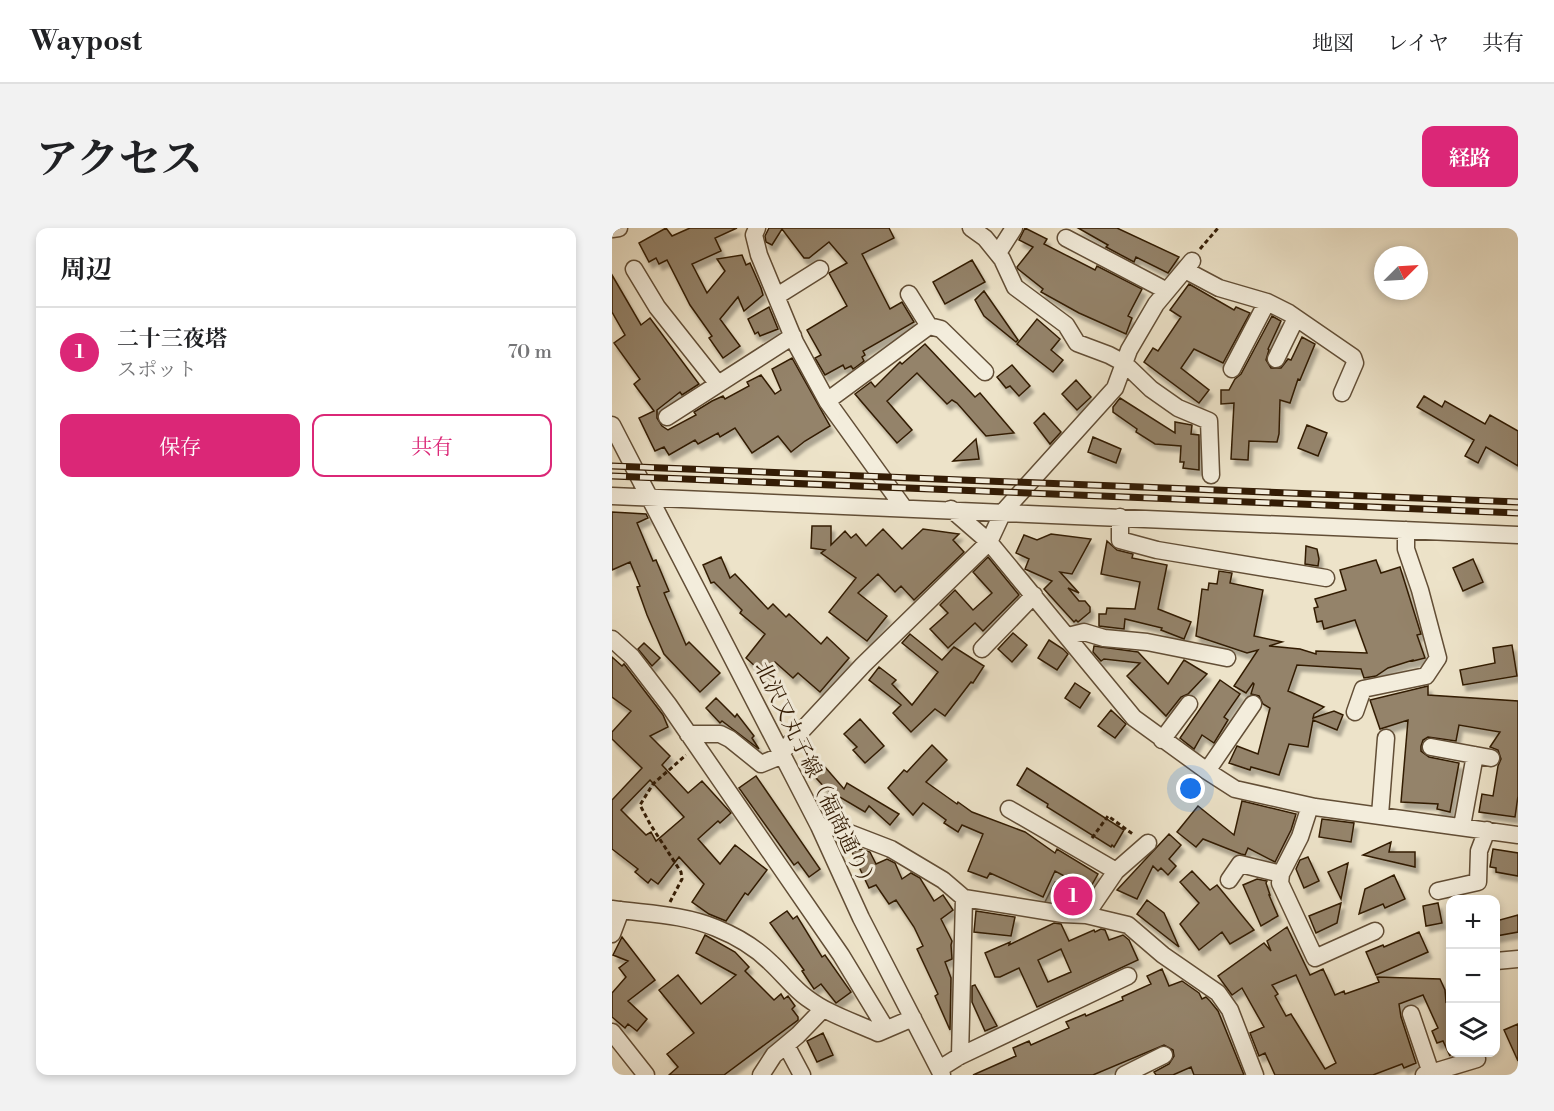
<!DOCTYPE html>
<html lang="ja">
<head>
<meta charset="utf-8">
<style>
	:root { --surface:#fff; --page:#f2f2f2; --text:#202124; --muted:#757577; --line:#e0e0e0; --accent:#db2777 }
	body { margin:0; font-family:"Libre Bodoni","Noto Serif JP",serif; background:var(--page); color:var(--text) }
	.controls { position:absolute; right:18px; bottom:18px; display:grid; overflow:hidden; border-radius:12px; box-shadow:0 3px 9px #0003 }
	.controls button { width:54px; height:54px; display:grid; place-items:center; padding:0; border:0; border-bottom:2px solid var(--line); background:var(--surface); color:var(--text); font:30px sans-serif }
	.compass { position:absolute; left:762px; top:18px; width:54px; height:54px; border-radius:50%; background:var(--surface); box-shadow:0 3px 9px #0003; rotate:66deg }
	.you { position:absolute; left:579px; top:561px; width:21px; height:21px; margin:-15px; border:4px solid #fff; border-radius:50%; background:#1a73e8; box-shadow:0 0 0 9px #1a73e833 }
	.badge { display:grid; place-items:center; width:39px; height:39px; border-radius:50%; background:var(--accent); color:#fff; font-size:20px; font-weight:700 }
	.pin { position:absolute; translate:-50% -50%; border:3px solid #fff; box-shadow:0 2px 6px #0006 }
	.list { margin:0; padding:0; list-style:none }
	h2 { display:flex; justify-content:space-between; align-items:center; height:78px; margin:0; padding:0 24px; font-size:26px }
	h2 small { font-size:20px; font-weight:400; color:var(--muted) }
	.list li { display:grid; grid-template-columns:39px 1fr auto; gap:18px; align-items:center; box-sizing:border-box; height:90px; padding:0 24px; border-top:2px solid var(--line) }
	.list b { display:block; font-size:22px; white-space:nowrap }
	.list p { margin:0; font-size:20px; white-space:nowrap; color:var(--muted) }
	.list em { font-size:20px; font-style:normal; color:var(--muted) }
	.actions { display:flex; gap:12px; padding:18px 24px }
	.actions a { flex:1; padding:14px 0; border:2px solid var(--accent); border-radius:12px; text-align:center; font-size:21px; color:var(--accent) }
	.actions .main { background:var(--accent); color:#fff }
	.icon { flex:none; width:33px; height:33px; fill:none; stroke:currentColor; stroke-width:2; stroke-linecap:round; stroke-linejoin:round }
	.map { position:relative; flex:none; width:906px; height:847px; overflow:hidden; border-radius:12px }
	header { display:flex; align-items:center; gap:36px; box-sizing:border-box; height:84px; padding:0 30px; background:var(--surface); border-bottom:2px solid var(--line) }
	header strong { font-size:28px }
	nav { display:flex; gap:33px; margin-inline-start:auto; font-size:21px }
	.intro { display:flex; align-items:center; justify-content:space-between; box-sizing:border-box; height:144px; padding:0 36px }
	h1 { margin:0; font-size:42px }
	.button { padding:15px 27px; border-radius:12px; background:var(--accent); color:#fff; font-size:21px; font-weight:700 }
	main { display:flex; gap:36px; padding:0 36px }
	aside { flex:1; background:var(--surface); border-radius:12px; box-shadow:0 3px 9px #0003 }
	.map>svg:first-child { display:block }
</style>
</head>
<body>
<header>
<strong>Waypost</strong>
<nav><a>地図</a><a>レイヤ</a><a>共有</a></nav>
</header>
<div class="intro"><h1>アクセス</h1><a class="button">経路</a></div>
<main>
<aside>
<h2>周辺<small></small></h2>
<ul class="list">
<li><span class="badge">1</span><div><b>二十三夜塔</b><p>スポット</p></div><em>70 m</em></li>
</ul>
<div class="actions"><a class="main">保存</a><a>共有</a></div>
</aside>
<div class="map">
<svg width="906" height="847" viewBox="0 0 906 847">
	<defs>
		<filter id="shadow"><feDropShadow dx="3.5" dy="6" stdDeviation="1.5" flood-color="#0004"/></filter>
	</defs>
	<rect width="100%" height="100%" fill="#ede3c9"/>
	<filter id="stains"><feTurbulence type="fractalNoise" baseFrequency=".00333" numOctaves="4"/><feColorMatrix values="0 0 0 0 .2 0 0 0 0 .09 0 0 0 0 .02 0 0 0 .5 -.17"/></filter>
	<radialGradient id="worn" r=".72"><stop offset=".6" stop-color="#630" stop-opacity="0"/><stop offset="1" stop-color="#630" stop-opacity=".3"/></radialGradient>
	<path fill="#cdc1a8" stroke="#806e56" stroke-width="1.5" d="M443,654l29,12 -10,16 -30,-6z"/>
	<path fill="#94836b" stroke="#331c05" stroke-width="1.5" fill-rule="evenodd" filter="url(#shadow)" d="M54,0l6,8 18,-8h47l-22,10 6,13 -29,13 15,29 18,-22 -8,-12 25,-4 4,10 4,-2 11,25 2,7 -19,16 -6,-14 -18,22 20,27 -17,12 -14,-20 3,-2 -22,-31 -23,-45 -8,4 -3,-6 -7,4 -10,-19z
		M157,0h120l5,10 -32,16 28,55 12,-7 12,20 -51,29 2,4 -3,2 2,4 -8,6 -3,2 -2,-3 -6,3 -2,-4 -18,10 -10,-17 6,-3 -14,-25 40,-24 -18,-33 18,-10 -18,-21 -20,16h-5l-22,-29 -10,16 -6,-3 -1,-6z
		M413,0l22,11 -3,5 51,26 2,-4 45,23 -14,27 4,2 -6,16 -47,-21 -38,-21 2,-3 -25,-20 -1,-2 16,-20 -14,-7z
		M466,0h39l62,29 -11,16 -32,-16 -2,5 -28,-15 2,-2z
		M360,32l13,22 -40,22 -12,-22z
		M0,47l29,50 9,-7 49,66 -17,11 -2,-3 -23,18v8l5,8 6,4 28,-15 -2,-3 18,-11 11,-5 2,3 24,-13 -2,-4 14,-7 14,19 6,-4 -9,-21 20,-11 38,68 -25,15 -14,11 -13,-16 -26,17 -17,-25 -15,9 -2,-4 -20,11 -3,-4 -26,15 -5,-8 -9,4 -16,-33 15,-7 -20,-27 6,-5 -26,-36 11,-8 -13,-23z
		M577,56l45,26 2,-3 14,6 -27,50 -29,-14 -13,19 28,22 -10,13 -55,-41 9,-14 5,3 23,-34 -11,-7z
		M372,63l34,49 -2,2 -32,-26 -9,-16z
		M157,79l9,22 -18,7 -2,-4 -3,2 -7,-15z
		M660,88l9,5 -13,28 1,1 -3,10 5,8h10l7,-9 3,1 11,-23 13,7 -15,36 -2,-1 -8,24 -10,-3 -1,34 -2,8 -28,-1 -1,19 -17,-1 3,-56 -13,1v-14h8l6,-11 6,-5z
		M425,91l23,20 -9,11 12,10 -10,12 -36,-28z
		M313,116l50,53 5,-4 34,40 -28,3 -29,-33 -5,-3 -5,4 -30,-31 -30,28 25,29 -15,13 -42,-49 16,-12 4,5 25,-25 2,2z
		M400,137l18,21 -11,10 -9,-10 -4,2 -9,-11z
		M464,152l15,17 -14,13 -15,-16z
		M812,168l18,11 3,-6 40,23 5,-9 28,16v35l-32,-19 -8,16 -13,-7 9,-16 -57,-33z
		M508,170l55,35v-11l17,3 -1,9 8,1v35l-16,-2 1,-6h-4l1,-16 -26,-2 -19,-12 1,-3 -24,-17v-5z
		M432,185l17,19 -11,12 -16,-21z
		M695,197l20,8 -9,23 -20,-8z
		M481,209l28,12 -5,14 -28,-11z
		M364,211l3,20 -26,2z
		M0,284l34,2 2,4 -11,5 16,38 3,-1 13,31 -5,2 22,52 3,-3 31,31 -20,19 -36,-38 -17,-39 -10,-28 3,-1 -10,-24 -18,8z
		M200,298h19v19l14,-14 6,7 5,-4 10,12 17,-17 19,20 21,-20 36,5 -6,6 11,12 -50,48 -13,-14 -6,6 -17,-18 -20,19 29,23 -20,25 -38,-29 27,-34 -35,-25 4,-3 -14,-2z
		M439,306l40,5 -19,35 -12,-2 19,21 -11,-5 11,13h6l5,6v5l-12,10 -2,-2 -2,2 -30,-33 8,-8 -27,-12 4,-10 -13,-6 8,-18 13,5z
		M495,313l10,9 16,4 -1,4 35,7 -9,44 33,13 -7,17 -23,-9 1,-2 -37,-9 -1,10 -25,-3v-12h7l1,-6 28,1 5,-27 -39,-8z
		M694,318l11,3 2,10 -1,7 -13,-2z
		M109,329l9,21 5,-4 33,35 5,-5 13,13 3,-3 32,30 6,-7 22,21 -29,34 -22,-19 -5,5 -18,-16 -10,13 -19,-17 19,-24 -25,-21 2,-3 -28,-28 -3,1 -8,-18z
		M376,329l31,38 -36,36 -8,-8 -27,25 -18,-19 18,-16 -8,-8 15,-15 18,20 19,-17 -19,-21z
		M861,331l10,23 -20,9 -10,-23z
		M764,332l5,13 19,-6 20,64 1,3 -4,1 8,23 -12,3v-1l-25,8 -12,8 -12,2 -3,-9 -64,-4 -9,26 36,16 -10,7 -1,4 21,-7 9,4 -6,15 -24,-10 -5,27 -19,-3 -10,31 -28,-8 -1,3 -21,-7 8,-17 21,8 12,-46 -7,-4 -4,-8 -8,-2 3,-10 -1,-1 -7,10 -12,-7 24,-36 -11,3 -51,-17 6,-47 6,1 1,-7 8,1 2,-13 13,2 -2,10 33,7 -9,46 28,6 -13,4 31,3 16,5v-3l51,2 -12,-33 -31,9 -2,-8 -5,1 -3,-14 4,-1 -3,-8 31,-9 -6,-20z
		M401,405l14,12 -15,17 -14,-13z
		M298,406l32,26 12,-13 30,19 -11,17 -2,-1 -26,34 -10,-7 -24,23 -18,-19 8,-8 -32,-25 10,-13 17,13 -4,4 20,21 26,-33 -36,-29z
		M437,412l14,9 5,5 -11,16 -19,-12z
		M32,415l16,15 -8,8 -14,-17z
		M900,417l5,31 -54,9 -3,-15 35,-7 -2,-15z
		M482,418l44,6 30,32 16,-24 23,14 -19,20 -7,3 -15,19 -39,-40 13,-13 -36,-4 -3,2 -8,-9z
		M0,429l10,9 2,-2 39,51 5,12 -18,9 20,20 -8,9 26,28 14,-12 29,32 -11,10 -2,-2 -20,18 22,25 15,-19 32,25 -19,25 -3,-2 -19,28 -17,-7 -17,-12 12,-18 -25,-27 -21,27 -7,-5 -3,4 -13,-11 3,-3 -26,-20v-49l30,-32 -30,-29v-7l19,-21 -19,-14zM38,552l34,37 -28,24 -5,-9 -5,3 -25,-25z
		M608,452l20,14 -16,23 4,3 -14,23 -12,-8 -8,14 -14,-11z
		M463,455l15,10 -10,15 -15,-10z
		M816,458v9l90,6v95l-3,21 -36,-5 3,-18 11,2 5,-30 3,-7 -3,-9 -8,-3 10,-15 -41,-7 -3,16 -28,-4 -5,3 -2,6v5l8,6 30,6 -9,49 -13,-3 1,-5 -37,-2 7,-82 -28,9 -10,-29z
		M104,470l19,19 2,-3 17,22 -2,2 7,11 -37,-28 -2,2 -14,-15z
		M499,482l15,14 -11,14 -17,-12z
		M248,491l24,27 -19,17 -12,-13 4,-3 -13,-13z
		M320,517l15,15 -21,22 31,22 1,-2 14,10 53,20 30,21 2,-4 41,25 -8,14 -23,-13 -1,2 -11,-6 -12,26 -53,-24 -3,5 -19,-7 15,-37 -21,-9 -4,7 -14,-9 2,-3 -23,-17 -10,12 -25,-27 16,-18 3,2z
		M206,531l26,30 3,-6 52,31 -9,11 -21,-19 -4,6 -39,-23 -19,-21z
		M415,540l97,62 -10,17 -2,-2 -1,2 -64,-40 1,-3 -31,-19z
		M144,548l64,93 -11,8 -11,-15 -4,3 -55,-77z
		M630,573l54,13 -5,16 -16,32 -27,-14 -3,7 -4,-1 -38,-15 -7,8 -19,-15 21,-26 36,29z
		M710,591l32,4 -3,19 -32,-5z
		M557,606l12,11 -12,14 7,7 -8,9 -7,-7 -3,3 -5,-5 -16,33 -20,-9z
		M779,614l-2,10h26v15l-52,-12z
		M249,621l9,3 6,12 11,-5 8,4 7,16 9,-6 9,5 14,23 9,-6 10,15 -12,9 11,22 -1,4 1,14 -7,3 6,16 -1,52 -15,-34 3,-2 -21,-45 6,-3 -9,-19 -18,-27 -7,4 -13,-19 -7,3 -17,-36z
		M881,621l25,4v23l-22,-4v-4l-6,-1z
		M696,629l11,24 -15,7 -8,-19 4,-9z
		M736,635l-7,36 -13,-27z
		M580,643l18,19 7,-5 37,45 -24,14 -8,-12 -23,18 -19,-26 19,-21 -19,-21z
		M782,647l11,24 -20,9 -2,-4 -24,10 6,-25z
		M645,651l10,2 -1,2 4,12h-1l9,21 -17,10 -18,-41z
		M535,672l17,13 15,34 -42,-33z
		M729,675l-4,20 -21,10 -7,-17z
		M826,675l4,20 -16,3 -3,-20z
		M175,683l6,8 4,-3 25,41 3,-2 26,37 -15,11 -15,-19 -7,5 -12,-18 2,-1 -34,-47z
		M364,683l39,6 -4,19 -37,-4z
		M906,687v17l-22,4v-15z
		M442,695l7,1 8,17 25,-11 1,2 6,-3 4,1 4,10 14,-5 6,5 9,20 -101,47 -18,-39 -19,9h-5l-10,-24 25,-11 -1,3zM449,721l10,23 -23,10 -10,-22z
		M675,699l23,48 13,-6 12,26 9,-4 1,3 34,-12 -2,-5 63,2 5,11 1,12 4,-2v56l-7,-15 -6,2 -5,-12 6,-3 -15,-33 -24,9 2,13 15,46 -12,5 -2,-4 -29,11h-98l-10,-22 -6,3 -9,-23 14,-6 -22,-39 -10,7 -14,-19 46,-33 7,8 -4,-10zM684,747l40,88 -11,6 -34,-55 -5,2 -11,-20 3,-2 -6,-9z
		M807,704l9,20 -52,23 -10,-23 17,-7 1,2z
		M93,707l30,17 14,15 -4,4 29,29 7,-6 3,5 4,-3 7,10 -3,3 6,8v3l-74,55h-55l9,-8 -11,-13 27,-21 -35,-43 19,-15 23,29 35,-29 -40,-22z
		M10,709l33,43 -27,21 19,18 -10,12 -9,-7 -3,4 -13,-11v-24l14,-16 -7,-9 9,-7 -15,-6z
		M550,741l7,17 13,-5 17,12 3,6 4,-2 4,4 8,10 26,64h-50l-3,-8 -18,8h-17l-2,-3 15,-8 5,-8 -1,-6 -9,-5 -71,30h-120l43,-19 -3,-8 16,-7 2,4 38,-17 -3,-6 19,-8 1,2 37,-16 -1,-3 29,-13 -4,-8z
		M363,757l22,41 -12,5 -13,-29v-16z
		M906,796v37l-14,-31z
		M211,805l10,22 -16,7 -10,-21z"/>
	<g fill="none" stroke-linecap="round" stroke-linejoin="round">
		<defs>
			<path id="minor" d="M145,0l-3,7 5,20 36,87 32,59 77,107
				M359,0l14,10 17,21 13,28 51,38 11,18 32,12 15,8 27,26 27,19 31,13 2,54
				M0,1l7,-1
				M454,10l101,53
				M386,25l16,-25
				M22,41l23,38 61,77
				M573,42l34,18 48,14 22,11 64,44 2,6 -13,30
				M297,66l20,32
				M165,68l43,-27
				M664,131l20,-41
				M620,141l35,-67
				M215,173l102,-75 12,3 44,43
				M55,189l126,-81
				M0,197l207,401 42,92 81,157
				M0,268l906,39
				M339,281l38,33 14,-30 112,-124 14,-38 27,-46 36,-43
				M508,289v23l37,10 169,28
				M456,408l16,-4 20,6 43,4 80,16
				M0,411l20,18 36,47 173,251 45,74
				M370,421l52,-54
				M743,484l8,-23 63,-13 12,-18 -18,-68 -14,-41v-19
				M76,506h32l10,5 31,25 22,-9
				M550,512l27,-36
				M819,519l60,11
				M169,525l82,-88 126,-123 145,176 73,53 28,18 80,18 203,28
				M595,543l46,-67
				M698,578l-10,31 -19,37 -1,9 35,75 60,-27
				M768,587l6,-77
				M207,598l15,1 57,22 52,31 21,18 99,16 23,1 30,-44 -107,-62
				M850,598l13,-71
				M504,643l32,-28
				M617,652l11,-16 41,10
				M826,663l40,-9 1,-31 8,-21
				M0,681c35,5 71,5 104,19 20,8 40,20 55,35 12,11 23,26 36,35 21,16 47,24 71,35l35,-15
				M474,687l42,10 35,30 55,38 12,17 25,65
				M0,706l9,-24
				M884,733l22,-2
				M799,786l20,59
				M0,804l34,43
				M174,817l16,30
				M348,828l4,-158
				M327,841l21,-13 168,-80
				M149,847l13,-20 24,-20 25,-26
				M512,847l40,-20
				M812,847l53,-16"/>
		</defs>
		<use href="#minor" stroke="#624e36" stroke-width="19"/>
		<path stroke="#331c05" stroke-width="3" stroke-dasharray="4.5 3" stroke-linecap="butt" d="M588,21l18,-21
			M480,610l16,-22 26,19
			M58,674l12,-23 -1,-7 -31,-48 -10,-19 13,-21 33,-29"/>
		<use href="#minor" stroke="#f3eddc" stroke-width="16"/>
		<defs>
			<path id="rail" d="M0,238l906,36
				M0,248l906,37"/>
		</defs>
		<use href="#rail" stroke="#331c05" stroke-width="7"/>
		<use href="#rail" stroke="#f3eddc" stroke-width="4.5" stroke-dasharray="14" stroke-linecap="butt"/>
	</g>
	<g text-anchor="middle" stroke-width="6" stroke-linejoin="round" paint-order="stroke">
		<g font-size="21" fill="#331c05" stroke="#f3eddc">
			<text transform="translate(204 548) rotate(64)" y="7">北沢又丸子線（福商通り）</text>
		</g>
	</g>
	<rect width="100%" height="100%" filter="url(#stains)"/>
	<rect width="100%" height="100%" fill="url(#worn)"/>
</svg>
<div class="controls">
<button>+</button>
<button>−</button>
<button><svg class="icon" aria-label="layers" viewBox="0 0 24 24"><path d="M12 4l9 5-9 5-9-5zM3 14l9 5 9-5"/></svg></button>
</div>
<svg class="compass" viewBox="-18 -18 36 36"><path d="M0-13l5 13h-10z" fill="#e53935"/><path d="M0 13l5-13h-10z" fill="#757577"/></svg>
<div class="you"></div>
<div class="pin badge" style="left:461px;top:668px">1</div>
</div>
</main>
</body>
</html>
